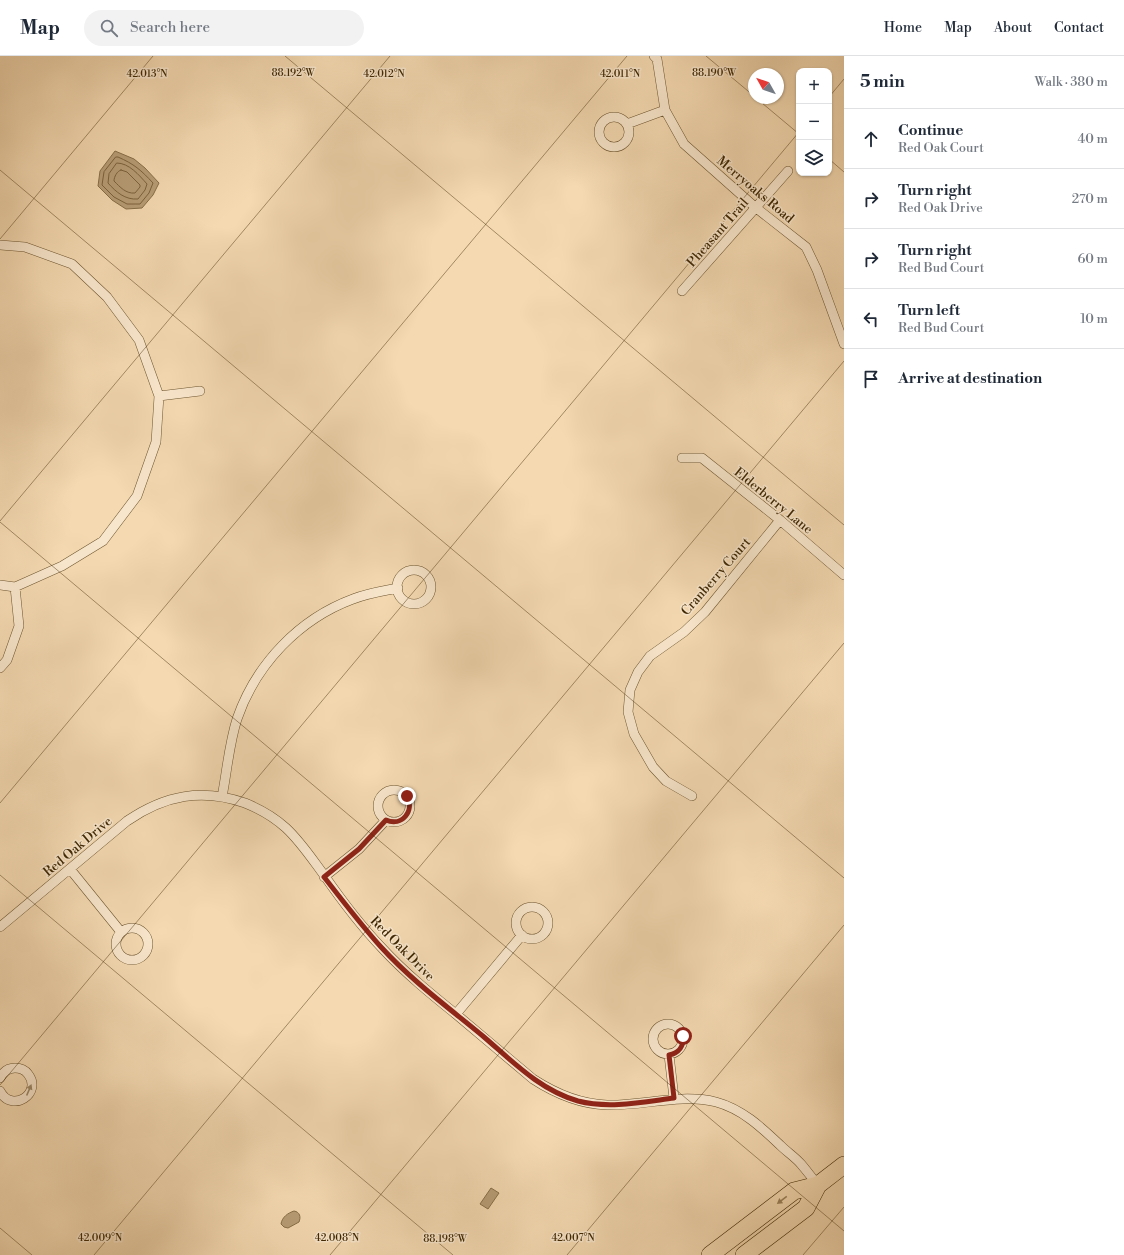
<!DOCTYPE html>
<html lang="en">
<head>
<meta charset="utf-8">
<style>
	:root { --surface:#fff; --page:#f2f2f3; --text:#1f2937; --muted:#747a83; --line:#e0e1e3 }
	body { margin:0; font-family:"Libre Bodoni",serif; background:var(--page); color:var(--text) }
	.controls { position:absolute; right:12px; top:12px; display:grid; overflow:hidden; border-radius:8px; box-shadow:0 1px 3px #0004 }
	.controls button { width:36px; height:36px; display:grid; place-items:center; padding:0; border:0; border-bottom:1px solid var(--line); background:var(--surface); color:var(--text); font:20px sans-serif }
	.compass { position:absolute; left:748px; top:12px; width:36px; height:36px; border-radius:50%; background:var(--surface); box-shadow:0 1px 3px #0004; rotate:310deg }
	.stop { position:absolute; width:12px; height:12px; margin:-9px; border:3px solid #8f2418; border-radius:50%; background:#fff }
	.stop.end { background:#8f2418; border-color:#fff; box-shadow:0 1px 4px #0008 }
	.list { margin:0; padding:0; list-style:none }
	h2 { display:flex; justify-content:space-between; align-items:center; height:52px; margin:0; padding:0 16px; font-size:17px }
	h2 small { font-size:13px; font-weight:400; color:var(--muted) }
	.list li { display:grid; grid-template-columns:26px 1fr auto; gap:12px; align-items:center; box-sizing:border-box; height:60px; padding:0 16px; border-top:1px solid var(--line) }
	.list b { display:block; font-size:15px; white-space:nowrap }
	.list p { margin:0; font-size:13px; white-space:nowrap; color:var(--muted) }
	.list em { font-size:13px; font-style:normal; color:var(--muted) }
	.icon { flex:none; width:22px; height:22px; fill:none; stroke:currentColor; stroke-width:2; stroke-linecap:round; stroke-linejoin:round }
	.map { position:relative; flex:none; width:844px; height:1199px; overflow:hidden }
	header { display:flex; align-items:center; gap:24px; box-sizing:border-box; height:56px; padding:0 20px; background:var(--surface); border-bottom:1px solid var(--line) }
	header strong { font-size:19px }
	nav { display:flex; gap:22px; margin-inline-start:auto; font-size:14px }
	.search { width:280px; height:36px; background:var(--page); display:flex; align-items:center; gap:10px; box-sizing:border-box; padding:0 14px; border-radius:22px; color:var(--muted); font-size:15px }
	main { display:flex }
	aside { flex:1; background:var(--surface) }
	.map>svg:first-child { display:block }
</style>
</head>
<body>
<header>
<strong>Map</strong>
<div class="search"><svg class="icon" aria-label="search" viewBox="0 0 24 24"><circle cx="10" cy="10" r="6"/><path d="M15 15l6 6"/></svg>Search here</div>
<nav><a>Home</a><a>Map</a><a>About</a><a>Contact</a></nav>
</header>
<main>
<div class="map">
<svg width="844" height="1199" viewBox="0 0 844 1199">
	<rect width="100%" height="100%" fill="#f4d9b1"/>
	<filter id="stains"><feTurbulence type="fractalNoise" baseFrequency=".005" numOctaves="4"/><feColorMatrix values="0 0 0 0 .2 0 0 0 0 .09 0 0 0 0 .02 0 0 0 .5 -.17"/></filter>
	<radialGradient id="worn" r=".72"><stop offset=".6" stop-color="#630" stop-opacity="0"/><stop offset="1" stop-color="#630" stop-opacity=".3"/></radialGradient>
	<path fill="#b79d76" stroke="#876f48" d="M115,95l19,8 11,9 14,15 -6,12 -11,13 -16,1 -14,-9 -14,-14 2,-15z
		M491,1132l8,5 -11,16 -8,-5z
		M294,1155c6,1 7,6 5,11l-11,6 -4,-1 -3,-3c1,-7 7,-11 13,-13z"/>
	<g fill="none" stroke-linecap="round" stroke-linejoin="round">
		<path stroke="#7c633d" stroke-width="1" d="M116,101h2c16,7 23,13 35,26l-4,10 -9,11h-13l-13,-7 -12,-12 2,-13z
			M117,107c12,0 22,12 30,21l-2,6 -7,9c-13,1 -22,-7 -30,-16l1,-9z
			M121,114l6,2 13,13v2l-5,6c-9,1 -15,-6 -21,-12 0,-4 3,-10 7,-11z"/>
		<defs>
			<path id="street" d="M654,0l3,3 8,51 19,34 71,63 51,40 11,23 27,74
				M599 76a15 15 0 1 1 30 0a15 15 0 1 1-30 0Z
				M627,68l38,-14
				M0,189l25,2 47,17 35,33 32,43 20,56 -3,46 -19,54 -34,45 -41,25 -47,21 -15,-2
				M682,235l106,-120
				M159,340l41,-5
				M682,402h20l78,62 64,55
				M397 531a17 17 0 1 1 34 0a17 17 0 1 1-34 0Z
				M0,612l7,-8 12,-34 -4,-39
				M378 750a16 16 0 1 1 32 0a16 16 0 1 1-32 0Z
				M692,740l-26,-15 -13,-14 -19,-33 -6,-22 2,-22 8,-18 12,-16 34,-24 21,-20 75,-92
				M222,741c5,-26 7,-53 15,-78 19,-55 62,-100 116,-120 15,-6 30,-8 45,-11
				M70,813l51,63
				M324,821l35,-28 27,-29
				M516 867a16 16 0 1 1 32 0a16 16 0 1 1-32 0Z
				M0,871l127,-106c38,-26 75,-33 118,-18 15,6 29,14 41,25 15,14 26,31 38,47 18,26 37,51 58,73 23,25 49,46 75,67 25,21 51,43 76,64 23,15 46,25 74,26 37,1 72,-12 109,-3 26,7 45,25 64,43 7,7 15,12 21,19 6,7 11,14 17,21
				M116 888a16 16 0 1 1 32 0a16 16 0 1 1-32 0Z
				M456,958l66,-79
				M653 983a15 15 0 1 1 30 0a15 15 0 1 1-30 0Z
				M669,999l5,43
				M0,1022c3,-6 8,-10 15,-10 5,0 10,2 13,6 15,19 -16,40 -28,17"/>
			<path id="highway" d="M710,1199l84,-64 24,-6 26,-20
				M744,1199l62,-47 12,-23"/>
		</defs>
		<use href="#street" stroke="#6d552f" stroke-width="10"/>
		<use href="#highway" stroke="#402904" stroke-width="18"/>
		<use href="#street" stroke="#f8e6cc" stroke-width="9"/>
		<use href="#highway" stroke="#f4d9b1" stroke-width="17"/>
	</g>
	<defs><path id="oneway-solid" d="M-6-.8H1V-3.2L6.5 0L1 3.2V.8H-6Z"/></defs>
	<use fill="#9c8868" href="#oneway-solid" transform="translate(29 1034) rotate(-67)"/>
	<use fill="#9a815a" href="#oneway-solid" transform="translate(782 1144) rotate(143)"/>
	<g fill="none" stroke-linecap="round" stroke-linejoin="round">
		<path stroke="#8f2418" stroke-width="5" d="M407,740c8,15 -5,31 -21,24l-27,29 -35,28c19,24 37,48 57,70 31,34 68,61 103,90 29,25 56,53 94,64 31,8 65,1 96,-3l-5,-43c10,-2 15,-9 14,-19"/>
	</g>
	<path fill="none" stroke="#402904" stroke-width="1" stroke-opacity="0.45" d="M285,0l559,469M706,0l48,40M829,41l15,-18M756,42l43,36M829,103l15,13M0,114l844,708M0,183l153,-183M0,465l390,-465M0,466l844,709M0,747l627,-747M0,819l453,380M0,1029l799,-953M0,1172l32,27M94,1199l750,-894M330,1199l514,-612M567,1199l277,-330M803,1199l41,-48"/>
	<g text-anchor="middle" stroke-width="3" stroke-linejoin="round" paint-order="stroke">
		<g font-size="13" fill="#402904" stroke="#f8e6cc">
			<text transform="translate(756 133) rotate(40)" y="5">Merryoaks Road</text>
			<text transform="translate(717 176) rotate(-49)" y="5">Pheasant Trail</text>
			<text transform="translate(774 444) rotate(39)" y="5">Elderberry Lane</text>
			<text transform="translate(715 520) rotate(-49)" y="5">Cranberry Court</text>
			<text transform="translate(77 790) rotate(-40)" y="5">Red Oak Drive</text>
			<text transform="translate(403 892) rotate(45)" y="5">Red Oak Drive</text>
		</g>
	</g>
	<g font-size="10" text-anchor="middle" fill="#402904" stroke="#f8e6cc" stroke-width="3" stroke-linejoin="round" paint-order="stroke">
		<text x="293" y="20">88.192°W</text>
		<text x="714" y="20">88.190°W</text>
		<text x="147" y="21">42.013°N</text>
		<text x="384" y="21">42.012°N</text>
		<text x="620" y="21">42.011°N</text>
		<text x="100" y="1185">42.009°N</text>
		<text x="337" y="1185">42.008°N</text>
		<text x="573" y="1185">42.007°N</text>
		<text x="445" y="1186">88.198°W</text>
	</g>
	<rect width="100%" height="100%" filter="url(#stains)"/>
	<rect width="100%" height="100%" fill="url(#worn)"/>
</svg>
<div class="controls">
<button>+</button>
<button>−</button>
<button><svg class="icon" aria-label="layers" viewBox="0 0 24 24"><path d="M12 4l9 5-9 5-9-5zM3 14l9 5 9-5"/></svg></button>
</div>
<svg class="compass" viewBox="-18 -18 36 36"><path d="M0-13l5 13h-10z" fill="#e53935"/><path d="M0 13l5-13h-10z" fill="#747a83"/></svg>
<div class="stop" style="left:683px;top:980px"></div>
<div class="stop end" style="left:407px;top:740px"></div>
</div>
<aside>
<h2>5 min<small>Walk · 380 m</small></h2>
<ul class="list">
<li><svg class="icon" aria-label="ahead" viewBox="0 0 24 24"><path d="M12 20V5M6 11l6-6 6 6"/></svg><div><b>Continue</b><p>Red Oak Court</p></div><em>40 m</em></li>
<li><svg class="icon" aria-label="right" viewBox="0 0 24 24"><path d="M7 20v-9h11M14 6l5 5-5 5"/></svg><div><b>Turn right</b><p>Red Oak Drive</p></div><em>270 m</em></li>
<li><svg class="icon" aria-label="right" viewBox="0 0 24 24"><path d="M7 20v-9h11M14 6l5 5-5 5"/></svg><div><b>Turn right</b><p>Red Bud Court</p></div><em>60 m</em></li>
<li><svg class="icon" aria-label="left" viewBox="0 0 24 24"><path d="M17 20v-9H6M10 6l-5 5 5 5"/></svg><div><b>Turn left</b><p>Red Bud Court</p></div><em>10 m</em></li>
<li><svg class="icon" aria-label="arrive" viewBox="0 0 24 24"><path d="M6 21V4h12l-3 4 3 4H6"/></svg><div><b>Arrive at destination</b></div></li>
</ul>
</aside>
</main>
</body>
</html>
